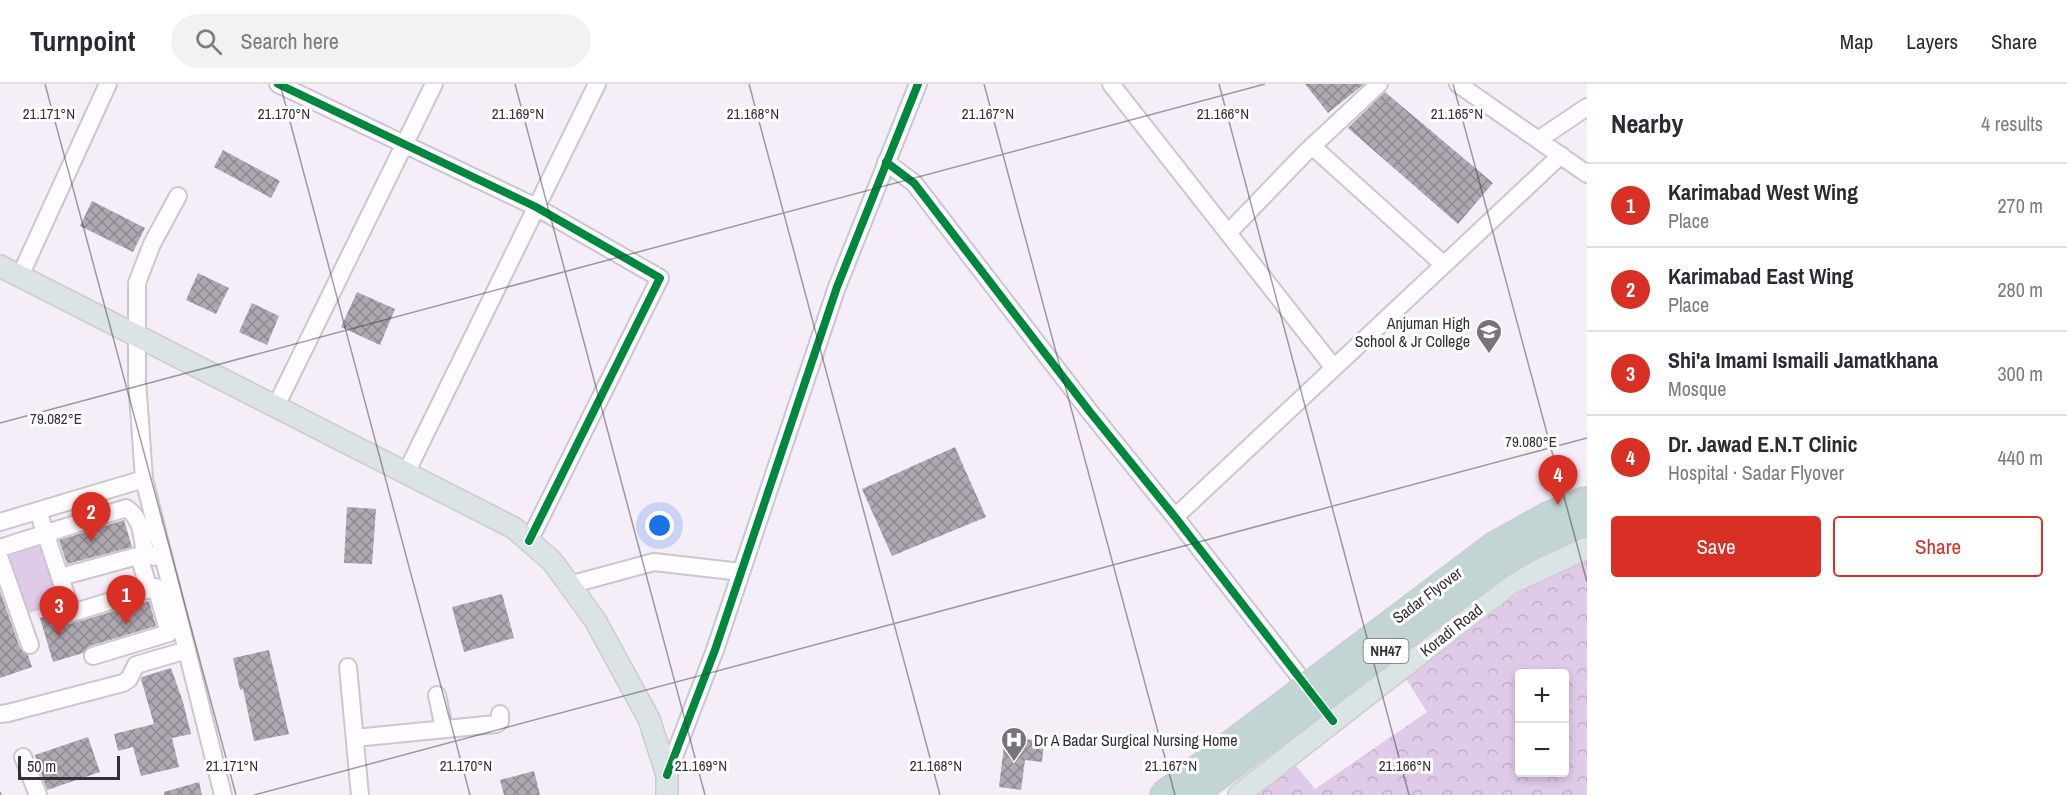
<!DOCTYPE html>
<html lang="en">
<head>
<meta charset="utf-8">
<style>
	:root { --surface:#fff; --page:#f2f2f3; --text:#2b2b33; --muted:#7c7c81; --line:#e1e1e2; --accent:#d93025 }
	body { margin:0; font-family:"Archivo Narrow",sans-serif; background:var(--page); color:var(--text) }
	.controls { position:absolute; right:18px; bottom:18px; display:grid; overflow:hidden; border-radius:6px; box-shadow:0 3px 9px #0003 }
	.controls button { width:54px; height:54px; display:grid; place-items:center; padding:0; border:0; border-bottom:2px solid var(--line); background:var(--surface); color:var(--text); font:30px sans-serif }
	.scale { position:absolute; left:18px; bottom:15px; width:102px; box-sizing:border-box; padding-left:6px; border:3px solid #342f36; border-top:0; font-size:16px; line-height:21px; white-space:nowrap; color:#342f36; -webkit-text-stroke:4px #fff; paint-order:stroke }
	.you { position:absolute; left:660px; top:442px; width:21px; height:21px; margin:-15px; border:4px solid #fff; border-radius:50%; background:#1a73e8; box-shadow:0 0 0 9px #1a73e833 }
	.badge { display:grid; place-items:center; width:39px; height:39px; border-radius:50%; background:var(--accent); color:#fff; font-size:20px; font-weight:700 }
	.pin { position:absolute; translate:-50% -50px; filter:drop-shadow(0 2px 3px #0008) }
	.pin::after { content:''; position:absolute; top:32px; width:21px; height:18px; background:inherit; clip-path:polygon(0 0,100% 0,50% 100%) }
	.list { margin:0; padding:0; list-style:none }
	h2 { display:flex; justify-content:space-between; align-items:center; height:78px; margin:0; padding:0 24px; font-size:26px }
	h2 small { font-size:20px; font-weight:400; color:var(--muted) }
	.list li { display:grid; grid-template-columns:39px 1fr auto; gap:18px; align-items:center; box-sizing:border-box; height:84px; padding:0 24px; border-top:2px solid var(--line) }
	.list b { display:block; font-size:22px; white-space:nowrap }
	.list p { margin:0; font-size:20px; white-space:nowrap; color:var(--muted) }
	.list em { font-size:20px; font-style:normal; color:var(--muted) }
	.actions { display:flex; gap:12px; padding:18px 24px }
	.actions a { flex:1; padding:14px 0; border:2px solid var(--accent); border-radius:6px; text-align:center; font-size:21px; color:var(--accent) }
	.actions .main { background:var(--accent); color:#fff }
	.icon { flex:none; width:33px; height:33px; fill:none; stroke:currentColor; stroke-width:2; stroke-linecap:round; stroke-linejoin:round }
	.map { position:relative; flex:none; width:1587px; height:711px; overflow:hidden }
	header { display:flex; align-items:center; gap:36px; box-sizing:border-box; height:84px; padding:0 30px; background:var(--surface); border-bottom:2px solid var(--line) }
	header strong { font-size:28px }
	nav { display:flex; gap:33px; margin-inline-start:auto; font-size:21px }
	.search { width:420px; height:54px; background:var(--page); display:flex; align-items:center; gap:15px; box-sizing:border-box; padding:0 21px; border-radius:33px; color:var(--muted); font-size:22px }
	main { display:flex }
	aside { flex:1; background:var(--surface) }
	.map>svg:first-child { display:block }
</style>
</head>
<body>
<header>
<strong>Turnpoint</strong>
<div class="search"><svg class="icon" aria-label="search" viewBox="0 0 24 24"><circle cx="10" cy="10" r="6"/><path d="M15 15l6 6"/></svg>Search here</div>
<nav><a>Map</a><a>Layers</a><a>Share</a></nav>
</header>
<main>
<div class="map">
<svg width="1587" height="711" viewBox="0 0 1587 711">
	<defs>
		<pattern id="forest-crowns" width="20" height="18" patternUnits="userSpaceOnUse" patternTransform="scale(1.5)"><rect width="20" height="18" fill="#dfcae7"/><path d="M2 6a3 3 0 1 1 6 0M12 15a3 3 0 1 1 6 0" fill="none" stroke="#c0aec7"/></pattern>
		<pattern id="building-cross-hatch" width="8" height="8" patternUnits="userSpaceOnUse" patternTransform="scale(1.5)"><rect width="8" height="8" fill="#aea8b0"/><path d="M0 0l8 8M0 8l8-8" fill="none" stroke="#8e8990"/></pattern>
	</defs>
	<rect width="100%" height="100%" fill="#f5edf8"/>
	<path fill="#dfcae7" d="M40,461l19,59 -39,12 -18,-61z"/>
	<path fill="url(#forest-crowns)" fill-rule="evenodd" d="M1587,474v237h-330l39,-29 19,23 112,-77 -22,-35 131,-97zM1520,590h44v98h-44z"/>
	<path fill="url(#building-cross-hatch)" d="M1305,0h59l-36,29z
		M1385,8l108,91 -35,41 -110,-96z
		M223,66l57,31 -9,17 -57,-31z
		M92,117l53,27 -12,24 -53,-26z
		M198,189l31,15 -13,26 -30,-14z
		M357,208l38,17 -15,36 -39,-18z
		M252,219l27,13 -12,29 -28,-13z
		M955,363l31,70 -94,39 -30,-67z
		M347,423l29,2 -4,55 -28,-1z
		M124,436l8,27 -65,17 -8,-24z
		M0,507l20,57 8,7 4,12 -32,11z
		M502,510l12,44 -50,14 -12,-45z
		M149,517l7,25 -66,20 -7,7 -30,9 -13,-44 21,-6 4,8 5,4z
		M269,566l20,84 -35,7 -11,-52 -3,1 -7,-32z
		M171,584l12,34 8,32 -19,4 7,29 -38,9 -8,-29 -15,4 -4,-17 40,-10 -13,-45 1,-2z
		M88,653l12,35 -53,18 -12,-35z
		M1005,653l39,4 -2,21 -17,-2 -4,30 -22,-3z
		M534,687l6,24h-36l-4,-15z
		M199,698l3,13h-38v-3z"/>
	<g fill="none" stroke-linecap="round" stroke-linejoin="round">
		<defs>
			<path id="minor" d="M278,0l258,123 124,71 -131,263
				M1111,0l223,284
				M1458,0l129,90
				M1538,56l49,-33
				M1312,62l132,119
				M886,78l28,21 176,229 85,105 138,177
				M178,112l-26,48 -15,39v97l7,99 79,316
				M1228,149l78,-81 73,-68
				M20,192l88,-192
				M276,322l158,-322
				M406,389l191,-389
				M38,427l34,102 84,-26 13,46 -76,23
				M1175,433l386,-362
				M0,438l144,-43
				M0,464l126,-40c16,10 16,28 19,46
				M139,472l10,33
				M0,475l30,86
				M60,493l85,-23 10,3
				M569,501l85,-23 87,10
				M348,583l12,128
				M437,611l7,34
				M0,630l8,-1 115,-30 6,-4 7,-14 51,-15
				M355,654l141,-14 4,-3v-7
				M23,673l15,38
				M667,691l48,-125 122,-363 81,-203"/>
			<path id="major" d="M0,182l514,262 38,33 43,59 54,99 18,56v20
				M1239,711l272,-212 76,-35"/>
		</defs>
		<use href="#minor" stroke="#ccc6ce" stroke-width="20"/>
		<use href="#major" stroke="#cecbd0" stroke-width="24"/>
		<use href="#minor" stroke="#fefcfe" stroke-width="16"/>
		<use href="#major" stroke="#dae4e4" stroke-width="21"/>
		<defs>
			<path id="highway-bridge" d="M1162,711l332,-250 54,-30 39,-16
				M1194,711l306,-230 37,-22 50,-22"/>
		</defs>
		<use href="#highway-bridge" stroke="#cecbd0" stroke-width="28" stroke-linecap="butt"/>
		<use href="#highway-bridge" stroke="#c2d4d3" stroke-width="26"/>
		<defs>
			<path id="cycleway" d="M278,0l258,123 124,71 -131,263
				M886,78l28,21 176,229 85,105 158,204
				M667,691l48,-125 122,-363 81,-203"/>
		</defs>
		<use href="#cycleway" stroke="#fff" stroke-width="11"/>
		<use href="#cycleway" stroke="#00873e" stroke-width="8"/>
	</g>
	<path fill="none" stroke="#342f36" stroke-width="1.5" stroke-opacity="0.45" d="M45,0l191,711M280,0l190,711M515,0l190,711M749,0l191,711M984,0l191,711M1219,0l190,711M1453,0l134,498M0,339l1265,-339M0,708l1,3M254,711l1333,-357"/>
	<defs>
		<symbol id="school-pin" viewBox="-11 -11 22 30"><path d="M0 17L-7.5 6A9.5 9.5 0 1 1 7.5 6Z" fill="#78727a" stroke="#fff"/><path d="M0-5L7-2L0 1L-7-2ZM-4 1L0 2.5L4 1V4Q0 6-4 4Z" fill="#fff"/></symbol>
		<symbol id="hospital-pin" viewBox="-11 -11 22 30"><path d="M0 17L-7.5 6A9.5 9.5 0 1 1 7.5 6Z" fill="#78727a" stroke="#fff"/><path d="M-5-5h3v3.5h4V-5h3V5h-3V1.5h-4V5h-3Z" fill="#fff"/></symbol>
	</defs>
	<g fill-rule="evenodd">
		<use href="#school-pin" x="1474" y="233" width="30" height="40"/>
		<use href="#hospital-pin" x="999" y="641" width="30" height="40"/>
	</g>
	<g text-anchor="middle" stroke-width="6" stroke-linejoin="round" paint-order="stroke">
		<rect fill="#fff" stroke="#716d72" stroke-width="1.5" x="1363.5" y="555" width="45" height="24" rx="4.5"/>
		<g font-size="15" font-weight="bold" fill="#342f36">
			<text x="1386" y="572">NH47</text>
		</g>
		<g font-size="16" fill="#342f36" stroke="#fff" text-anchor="end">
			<text x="1470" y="245">Anjuman High<tspan x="1470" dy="18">School &amp; Jr College</tspan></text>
			<text x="1034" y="662" text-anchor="start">Dr A Badar Surgical Nursing Home</text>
		</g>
		<g font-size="16" fill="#342f36" stroke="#fff">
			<text transform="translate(1427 511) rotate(-37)" y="6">Sadar Flyover</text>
			<text transform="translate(1451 546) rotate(-38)" y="6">Koradi Road</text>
		</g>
	</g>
	<g font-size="15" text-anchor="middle" fill="#342f36" stroke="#fff" stroke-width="6" stroke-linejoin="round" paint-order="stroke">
		<text x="49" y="35">21.171°N</text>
		<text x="284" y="35">21.170°N</text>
		<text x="518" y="35">21.169°N</text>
		<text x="753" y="35">21.168°N</text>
		<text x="988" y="35">21.167°N</text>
		<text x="1223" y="35">21.166°N</text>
		<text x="1457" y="35">21.165°N</text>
		<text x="56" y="340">79.082°E</text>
		<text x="1531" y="363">79.080°E</text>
		<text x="232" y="687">21.171°N</text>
		<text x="466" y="687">21.170°N</text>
		<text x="701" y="687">21.169°N</text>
		<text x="936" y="687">21.168°N</text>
		<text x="1171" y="687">21.167°N</text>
		<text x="1405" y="687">21.166°N</text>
	</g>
</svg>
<div class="controls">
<button>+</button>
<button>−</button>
</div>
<div class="scale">50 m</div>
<div class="you"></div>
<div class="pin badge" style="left:126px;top:541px">1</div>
<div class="pin badge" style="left:91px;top:458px">2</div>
<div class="pin badge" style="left:59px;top:552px">3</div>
<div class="pin badge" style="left:1558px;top:421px">4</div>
</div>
<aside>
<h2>Nearby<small>4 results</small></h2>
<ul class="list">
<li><span class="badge">1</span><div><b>Karimabad West Wing</b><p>Place</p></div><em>270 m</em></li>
<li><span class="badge">2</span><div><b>Karimabad East Wing</b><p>Place</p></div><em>280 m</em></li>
<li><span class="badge">3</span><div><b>Shi'a Imami Ismaili Jamatkhana</b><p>Mosque</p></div><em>300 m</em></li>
<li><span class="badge">4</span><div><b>Dr. Jawad E.N.T Clinic</b><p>Hospital · Sadar Flyover</p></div><em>440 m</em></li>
</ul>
<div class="actions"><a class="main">Save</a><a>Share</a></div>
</aside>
</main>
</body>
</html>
